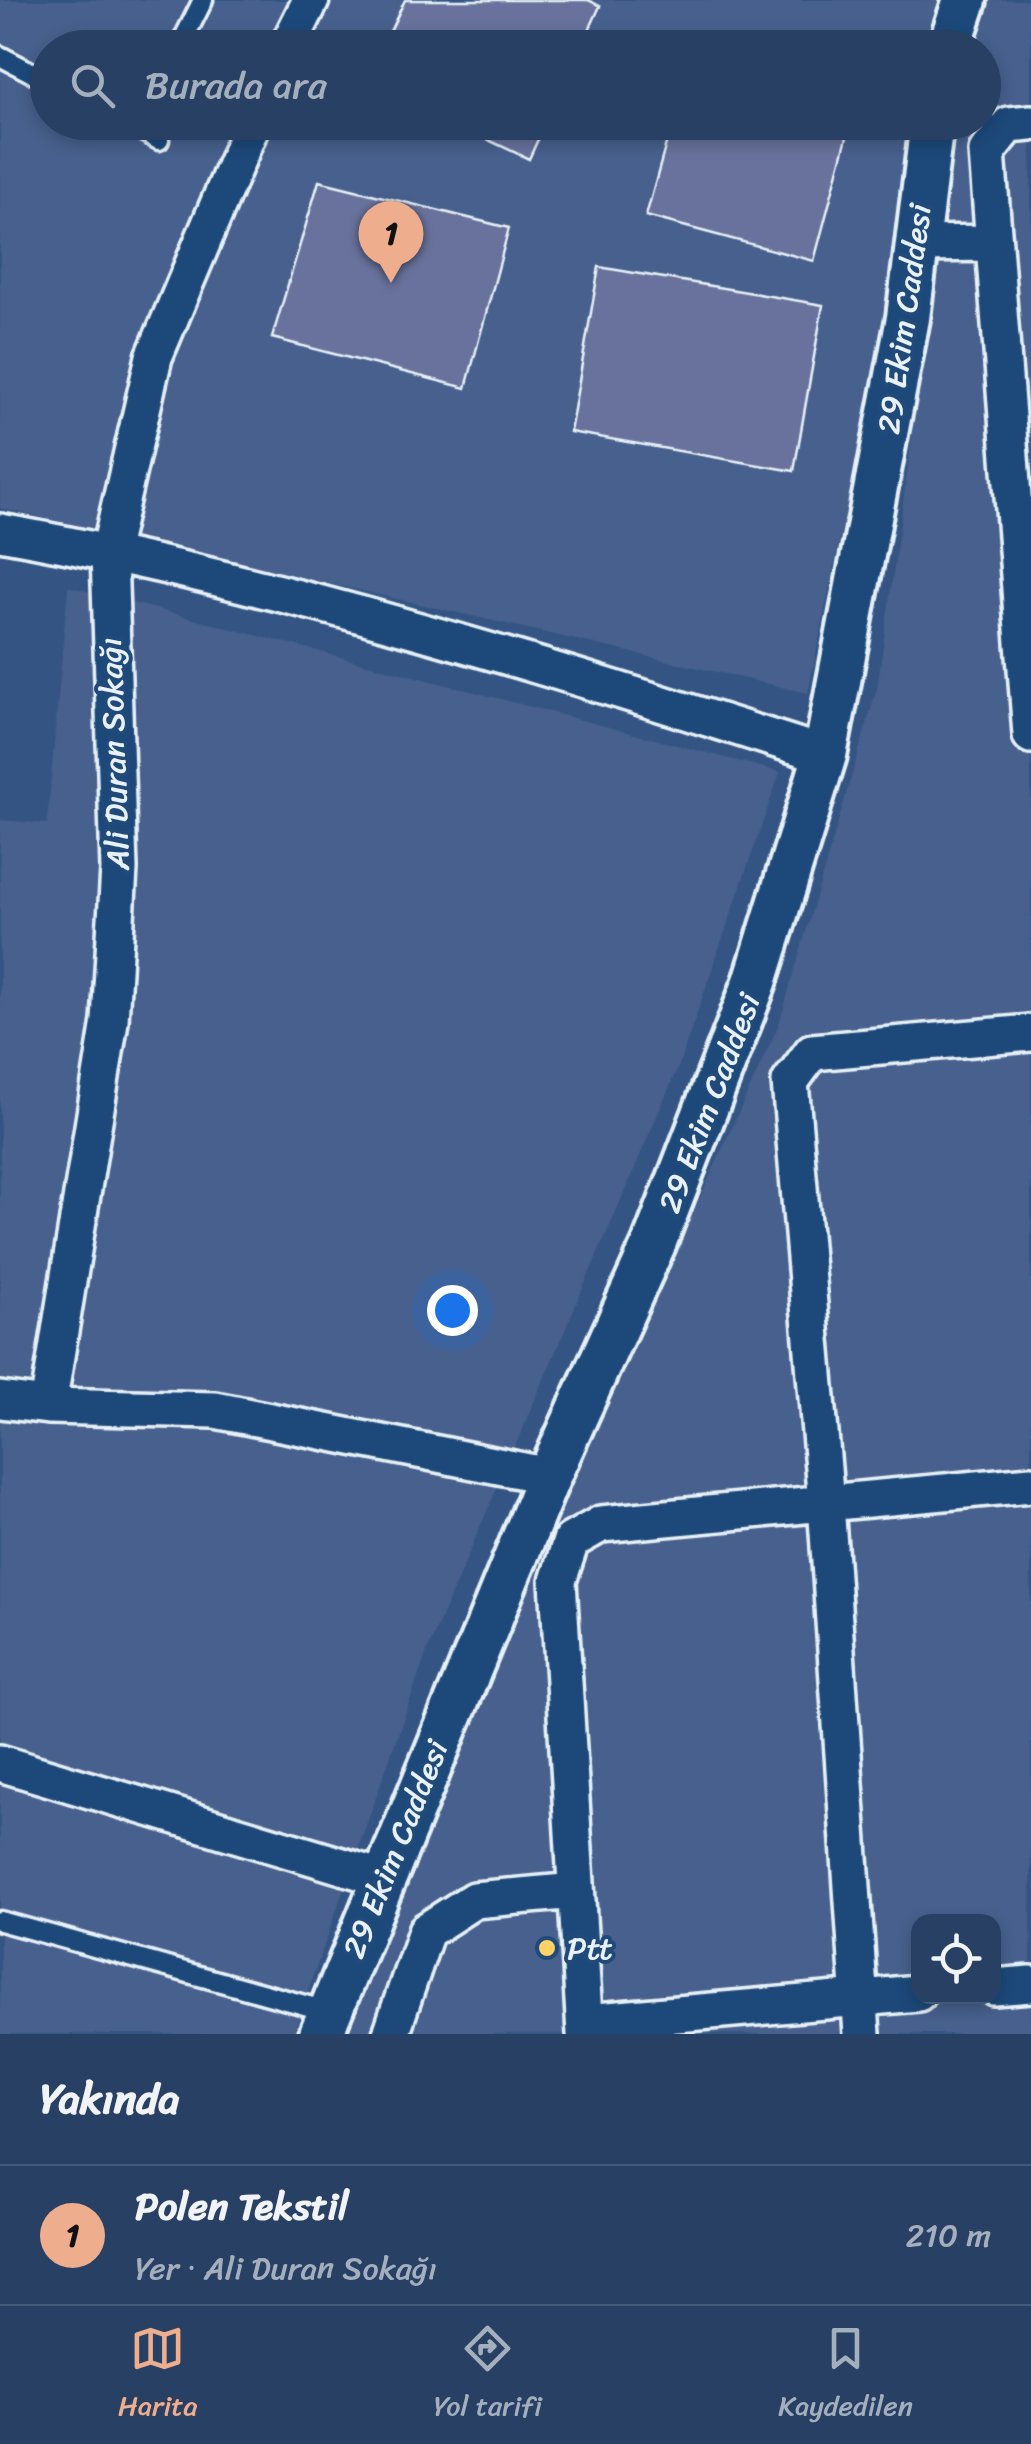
<!DOCTYPE html>
<html lang="tr">
<head>
<meta charset="utf-8">
<style>
	:root { --surface:#274063; --page:#334b6c; --text:#f1f3f6; --muted:#a4afbe; --line:#435978; --accent:#eead8d }
	body { margin:0; font-family:Sriracha,sans-serif; background:var(--page); color:var(--text) }
	.controls { position:absolute; right:30px; bottom:30px; display:grid; overflow:hidden; border-radius:20px; box-shadow:0 5px 15px #0003 }
	.controls button { width:90px; height:90px; display:grid; place-items:center; padding:0; border:0; border-bottom:2px solid var(--line); background:var(--surface); color:var(--text); font:50px sans-serif }
	.you { position:absolute; left:452px; top:1310px; width:35px; height:35px; margin:-25px; border:8px solid #fff; border-radius:50%; background:#1a73e8; box-shadow:0 0 0 15px #1a73e833 }
	.badge { display:grid; place-items:center; width:65px; height:65px; border-radius:50%; background:var(--accent); color:#111; font-size:32px; font-weight:700 }
	.pin { position:absolute; translate:-50% -82px; filter:drop-shadow(0 2px 5px #0008) }
	.pin::after { content:''; position:absolute; top:52px; width:35px; height:30px; background:inherit; clip-path:polygon(0 0,100% 0,50% 100%) }
	.list { margin:0; padding:0; list-style:none }
	h2 { display:flex; justify-content:space-between; align-items:center; height:130px; margin:0; padding:0 40px; font-size:42px }
	h2 small { font-size:32px; font-weight:400; color:var(--muted) }
	.list li { display:grid; grid-template-columns:65px 1fr auto; gap:30px; align-items:center; box-sizing:border-box; height:140px; padding:0 40px; border-top:2px solid var(--line) }
	.list b { display:block; font-size:38px; white-space:nowrap }
	.list p { margin:0; font-size:32px; white-space:nowrap; color:var(--muted) }
	.list em { font-size:32px; font-style:normal; color:var(--muted) }
	.icon { flex:none; width:55px; height:55px; fill:none; stroke:currentColor; stroke-width:2; stroke-linecap:round; stroke-linejoin:round }
	.map { position:relative; flex:none; width:1031px; height:2034px; overflow:hidden }
	.search { position:absolute; background:var(--surface); box-shadow:0 5px 15px #0003; left:30px; right:30px; top:30px; height:110px; display:flex; align-items:center; gap:25px; box-sizing:border-box; padding:0 35px; border-radius:55px; color:var(--muted); font-size:38px }
	.sheet { height:270px; background:var(--surface) }
	nav { display:flex; justify-content:space-around; align-items:center; box-sizing:border-box; height:140px; border-top:2px solid var(--line); background:var(--surface); font-size:28px; color:var(--muted) }
	nav a { display:grid; justify-items:center; gap:5px }
	nav .on { color:var(--accent) }
	.map>svg:first-child { display:block }
</style>
</head>
<body>
<div class="map">
<svg width="1031" height="2034" viewBox="0 0 1031 2034">
	<rect width="100%" height="100%" fill="#345584"/>
	<filter id="ink" filterUnits="userSpaceOnUse"><feTurbulence type="fractalNoise" baseFrequency=".01" numOctaves="2"/><feDisplacementMap in="SourceGraphic" scale="20" xChannelSelector="R" yChannelSelector="G"/><feConvolveMatrix kernelMatrix="1 2 1 2 8 2 1 2 1" color-interpolation-filters="sRGB"/></filter>
	<g filter="url(#ink)">
		<path fill="#46618d" fill-rule="evenodd" d="M0,0h950l-10,47 -892,1v74l877,1 -117,570 -808,-185z
			M986,0h45v2034h-688l213,-519 223,-491 98,-335 78,-560 1,-6 28,-1v-74l-13,-1zM918,1922h76v74h-76z
			M68,586l712,186 -101,293 -250,581 -136,388h-293v-1214l47,4z"/>
		<path fill="#67729c" stroke="#e8f1f8" stroke-width="2.5" d="M405,0h183l12,6 -19,42h-199z
			M389,122h30l-5,12z
			M450,122h96l-17,37z
			M672,122h179l-37,139 -168,-45z
			M319,181l190,47 -43,160 -194,-50z
			M599,267l224,38 -29,166 -224,-39z"/>
		<g fill="none" stroke-linecap="round" stroke-linejoin="round">
			<defs>
				<path id="service" d="M179,48l24,-48
					M0,56l48,25
					M126,122l33,18
					M0,1921l330,91"/>
				<path id="minor" d="M287,48l24,-48
					M1031,123l-22,2 -22,27 44,583
					M916,244l78,-1
					M0,532c281,50 553,137 825,223
					M0,1400l48,6 167,4 334,66
					M48,1406l62,-385 9,-152 -10,-316 45,-196 99,-235
					M0,1763l382,115
					M994,1987l37,-3
					M585,2022l333,-29
					M391,2034l35,-103 48,-31 102,-9
					M585,2034l-27,-453 13,-40 30,-17 430,-40
					M862,2034l-36,-531 -36,-421 22,-30 219,-19"/>
				<path id="tertiary" d="M949,48l16,-48
					M321,2034l228,-558 105,-232 101,-262 70,-227 83,-437 24,-196"/>
			</defs>
			<use href="#service" stroke="#e8f1f8" stroke-width="25"/>
			<use href="#minor" stroke="#e8f1f8" stroke-width="42"/>
			<use href="#tertiary" stroke="#e8f1f8" stroke-width="50"/>
			<use href="#service" stroke="#1f4a7a" stroke-width="18"/>
			<use href="#minor" stroke="#1f4a7a" stroke-width="35"/>
			<use href="#tertiary" stroke="#1f4a7a" stroke-width="42"/>
		</g>
	</g>
	<circle fill="#ffd166" stroke="#1f4a7a" stroke-width="4" cx="547" cy="1948" r="10"/>
	<g text-anchor="middle" stroke-width="8" stroke-linejoin="round" paint-order="stroke">
		<g font-size="32" fill="#e8f1f8" stroke="#1f4a7a">
			<text transform="translate(904 319) rotate(-82)" y="11">29 Ekim Caddesi</text>
			<text transform="translate(114 754) rotate(-92)" y="11">Ali Duran Sokağı</text>
			<text transform="translate(709 1103) rotate(-69)" y="11">29 Ekim Caddesi</text>
			<text transform="translate(395 1849) rotate(-68)" y="11">29 Ekim Caddesi</text>
		</g>
		<g font-size="32" fill="#e8f1f8" stroke="#1f4a7a" text-anchor="start">
			<text x="567" y="1959">Ptt</text>
		</g>
	</g>
</svg>
<div class="controls">
<button><svg class="icon" aria-label="locate" viewBox="0 0 24 24"><circle cx="12" cy="12" r="6"/><path d="M12 2v4M12 18v4M2 12h4M18 12h4"/></svg></button>
</div>
<div class="you"></div>
<div class="pin badge" style="left:391px;top:283px">1</div>
<div class="search"><svg class="icon" aria-label="search" viewBox="0 0 24 24"><circle cx="10" cy="10" r="6"/><path d="M15 15l6 6"/></svg>Burada ara</div>
</div>
<section class="sheet">
<h2>Yakında<small></small></h2>
<ul class="list">
<li><span class="badge">1</span><div><b>Polen Tekstil</b><p>Yer · Ali Duran Sokağı</p></div><em>210 m</em></li>
</ul>
</section>
<nav>
<a class="on"><svg class="icon" aria-label="map" viewBox="0 0 24 24"><path d="M3 6l6-2 6 2 6-2v14l-6 2-6-2-6 2zM9 4v14M15 6v14"/></svg>Harita</a>
<a><svg class="icon" aria-label="directions" viewBox="0 0 24 24"><path d="M12 3l9 9-9 9-9-9zM9 14v-3h6M13 9l2 2-2 2"/></svg>Yol tarifi</a>
<a><svg class="icon" aria-label="saved" viewBox="0 0 24 24"><path d="M7 4h10v16l-5-4-5 4z"/></svg>Kaydedilen</a>
</nav>
</body>
</html>
